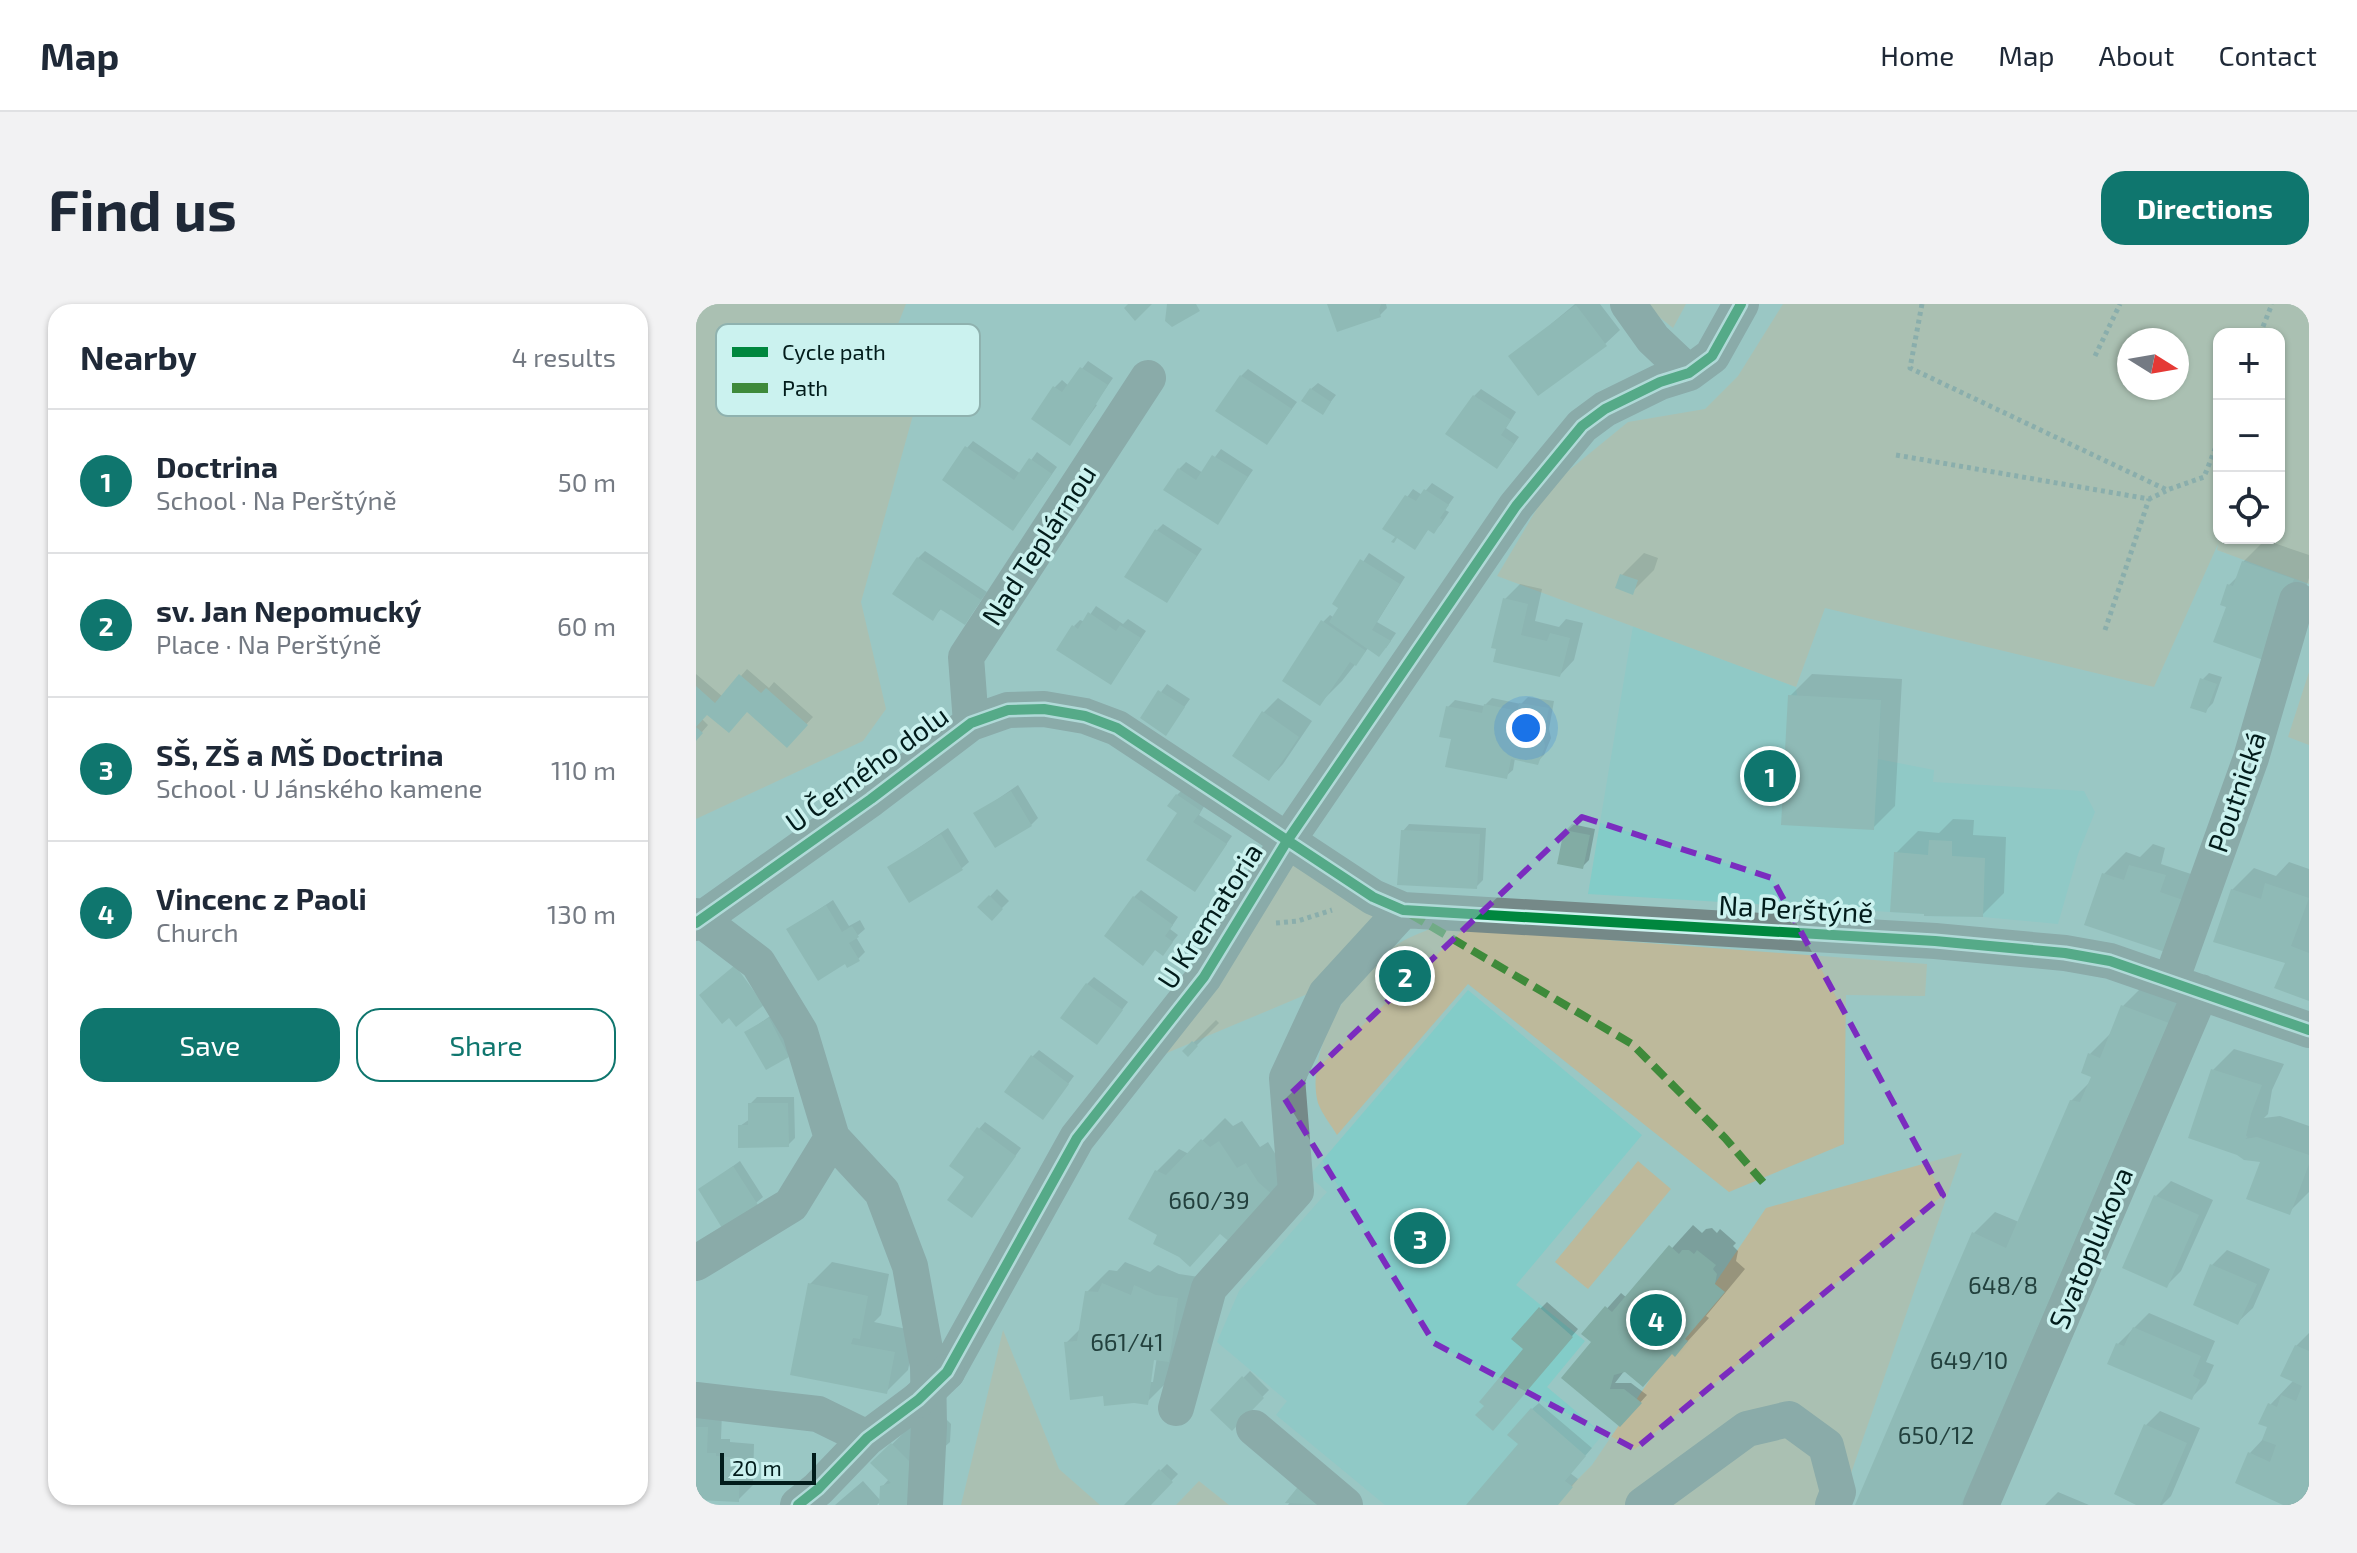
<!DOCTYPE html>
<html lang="en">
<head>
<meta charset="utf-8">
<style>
	:root { --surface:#fff; --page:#f2f2f3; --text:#1f2937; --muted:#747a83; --line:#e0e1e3; --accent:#0f766e }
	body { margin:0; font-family:"Exo 2",sans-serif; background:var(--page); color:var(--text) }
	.controls { position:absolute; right:24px; top:24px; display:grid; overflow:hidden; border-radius:16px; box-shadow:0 2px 6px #0004 }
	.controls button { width:72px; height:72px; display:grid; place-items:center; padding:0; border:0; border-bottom:2px solid var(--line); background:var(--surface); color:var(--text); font:40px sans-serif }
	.compass { position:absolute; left:1421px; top:24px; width:72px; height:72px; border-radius:50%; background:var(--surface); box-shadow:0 2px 6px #0004; rotate:101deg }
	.scale { position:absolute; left:24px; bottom:20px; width:96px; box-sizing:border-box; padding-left:8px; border:4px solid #021c1b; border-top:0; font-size:22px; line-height:28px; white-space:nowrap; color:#021c1b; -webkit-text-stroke:6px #cbf2ef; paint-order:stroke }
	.you { position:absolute; left:830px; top:424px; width:28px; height:28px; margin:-20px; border:6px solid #fff; border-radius:50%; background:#1a73e8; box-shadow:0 0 0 12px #1a73e833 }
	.badge { display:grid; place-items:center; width:52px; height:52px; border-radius:50%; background:var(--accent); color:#fff; font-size:26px; font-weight:700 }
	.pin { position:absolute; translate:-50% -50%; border:4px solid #fff; box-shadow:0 2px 8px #0006 }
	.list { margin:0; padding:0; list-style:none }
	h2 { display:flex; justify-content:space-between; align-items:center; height:104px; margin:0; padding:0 32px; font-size:34px }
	h2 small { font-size:26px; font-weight:400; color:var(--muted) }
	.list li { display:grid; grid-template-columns:52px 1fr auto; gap:24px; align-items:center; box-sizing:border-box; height:144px; padding:0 32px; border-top:2px solid var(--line) }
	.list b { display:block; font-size:30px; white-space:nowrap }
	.list p { margin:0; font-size:26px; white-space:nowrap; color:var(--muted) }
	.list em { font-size:26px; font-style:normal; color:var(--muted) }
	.actions { display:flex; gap:16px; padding:24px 32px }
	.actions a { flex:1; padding:18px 0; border:2px solid var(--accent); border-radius:24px; text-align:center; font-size:28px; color:var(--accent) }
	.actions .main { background:var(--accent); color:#fff }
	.icon { flex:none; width:44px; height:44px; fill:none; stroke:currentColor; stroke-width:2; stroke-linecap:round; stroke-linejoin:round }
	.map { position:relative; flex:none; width:1613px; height:1201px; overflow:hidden; border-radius:24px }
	header { display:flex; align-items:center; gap:48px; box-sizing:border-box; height:112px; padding:0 40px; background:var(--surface); border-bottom:2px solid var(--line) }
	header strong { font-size:38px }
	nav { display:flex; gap:44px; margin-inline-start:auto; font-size:28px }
	.intro { display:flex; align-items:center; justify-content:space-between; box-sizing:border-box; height:192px; padding:0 48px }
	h1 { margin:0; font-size:56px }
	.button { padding:20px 36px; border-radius:24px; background:var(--accent); color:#fff; font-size:28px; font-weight:700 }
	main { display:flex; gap:48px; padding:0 48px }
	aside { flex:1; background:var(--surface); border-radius:24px; box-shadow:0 2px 6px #0004 }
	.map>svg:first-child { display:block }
</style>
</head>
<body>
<header>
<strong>Map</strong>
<nav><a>Home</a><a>Map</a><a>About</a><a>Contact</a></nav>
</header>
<div class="intro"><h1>Find us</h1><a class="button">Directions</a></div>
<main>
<aside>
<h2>Nearby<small>4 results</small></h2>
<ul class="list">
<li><span class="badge">1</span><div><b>Doctrina</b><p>School · Na Perštýně</p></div><em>50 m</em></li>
<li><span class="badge">2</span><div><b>sv. Jan Nepomucký</b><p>Place · Na Perštýně</p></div><em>60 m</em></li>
<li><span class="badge">3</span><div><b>SŠ, ZŠ a MŠ Doctrina</b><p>School · U Jánského kamene</p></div><em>110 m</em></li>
<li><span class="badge">4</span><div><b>Vincenc z Paoli</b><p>Church</p></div><em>130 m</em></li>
</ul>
<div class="actions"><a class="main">Save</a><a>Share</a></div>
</aside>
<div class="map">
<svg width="1613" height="1201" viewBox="0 0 1613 1201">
	<rect width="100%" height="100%" fill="#9ac7c4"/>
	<path fill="#83ccc8" d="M937,322l163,61 1,9 84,4 -3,59 56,11 -1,12 151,9 11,21 -17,42 -20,70 -75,-7 -59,-1v-2l-336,-20z
		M772,686l174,145 -126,150 69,56 -38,46 56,47 -38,47 -7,24h-173l-109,-90 11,-14 -70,-59 22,-51 88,-99 -18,-16z"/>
	<path fill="#bdb99b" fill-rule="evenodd" d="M0,0h210l-16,40 35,28 -64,230 25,107 -23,32 -167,78z
		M947,0h43l-13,24z
		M1087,0h526v280l-92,-34 1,-6 -64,143 -329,-79 -29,79 -299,-111 54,-91 77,-63 77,-13 33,-33zM1523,30h60v204h-60zM1433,36h48v48h-48z
		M1613,368v73l-21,-8z
		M595,557l94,58 -68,71 -162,68z
		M738,623l493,37 -2,32 -79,-1 -2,149 -115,48 -261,-208 -131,151c-6,-10 -15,-21 -19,-32 -14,-52 34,-129 77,-157 11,-8 26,-13 39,-19z
		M1266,849l-122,352h-288l40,-40 174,-257z
		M942,857l33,28 -83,100 -33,-27z
		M307,1026l56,139 41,36h-139z
		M503,1177l30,24h-53z"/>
	<path fill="#0003" fill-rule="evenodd" d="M633,0h57l1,4 -7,7z
		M879,0h25l20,26 -15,14 -54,-20z
		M392,57l25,17 -18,26 2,1 -27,38 -36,-24 21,-32 7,-7 7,6z
		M552,65l49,33 -30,41 -26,-67z
		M622,79l18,12 -13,17 -12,-23z
		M785,85l35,23 -10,16 13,9 -16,23 -29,-64z
		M277,137l48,33 16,-22 20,15 -38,54 -52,-73z
		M525,145l32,21 -36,52 -38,-53 7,-7 17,11z
		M736,179l22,14 -9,13 4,2 -8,12 -7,7 -5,-3 -14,19 -30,-19 28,-39 9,6z
		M467,220l39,25 -35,52 -11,-70z
		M1569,236l44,15v23l-7,23 -74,5 1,-21 10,-10 4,-13z
		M229,247l62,41 -22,31 -23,-15 -10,10 -14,-60z
		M673,249l36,24 -28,45 19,11 -10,15 -17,-1 -27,34 -22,22 3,-81 7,-7 3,2 8,-9 -6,-4z
		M948,249l14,5 -4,12 -22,22 -10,-17z
		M824,280l22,5 -7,32 24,6 7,-8 17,4 -9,37 -14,15 -62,-27 7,-49z
		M400,302l27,18 5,-5 18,12 -35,52 -37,-57 6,-6 5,2z
		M51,365l22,19 5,-6 39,35 -26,28 -39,-35 -40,2 -6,7 6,6 -12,14v-65l27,23z
		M1513,369l13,4 -9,26 -7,7 -4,-30z
		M1116,370l90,5 -7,127 -22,22 -83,-132z
		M471,380l23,15 -24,34 -24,-15z
		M832,393l26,4 -5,28 2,9 -7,17 -7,7 -22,-4 -2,12 -7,6 -53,-38 -5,-31 7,-7 29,6 8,-8 29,6z
		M582,394l34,23 -29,43 -14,15 -6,-66z
		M322,481l20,33 -7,7 -55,-11z
		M488,484l22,15 -7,12 33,21 -37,54 -18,-95z
		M1257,515l21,1 -1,15 33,2 -2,56 -22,22 -86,-62 22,-22 21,2z
		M713,520l77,4 -3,52 -7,7 -73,-56z
		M876,520l23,5 -6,31 -7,7 -17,-36z
		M252,524l21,34 -7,6 -72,-1z
		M1457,540l12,4 -4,16 42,14 -16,50 -83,-54 22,-22 14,5z
		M1593,558l20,7v130l-22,-38 -55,-71 22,-22 22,8z
		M301,585l12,12 -17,17 -12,-11z
		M445,586l37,27 -8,12 8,6 -9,11 -35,-49z
		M137,596l16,26 11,-6 5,9 -9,8 9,15 -7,7 -69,-30z
		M398,673l34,25 -31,41 -10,-59z
		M1449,680l45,17 -217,504h-116l116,-271 22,-22 24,10 52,-121 22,-22 -3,-25 22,-22 11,-26z
		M80,708l19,37 -7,7 -41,-24z
		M520,716l3,3 -31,31 -3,-3z
		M1538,745l50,15 -12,26 -4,24 -4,4 16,-2 29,10v66l-20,20 -26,-52 -19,-2 -32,-87z
		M343,746l35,26 -25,34 -17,-53z
		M61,793h37l1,41 -7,7 -48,-19 10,-7v-15z
		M529,814l8,8 9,-5 18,26 8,-5 11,18 15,13 -41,46 -32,13 -61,2 -3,-63 22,-22 10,5z
		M289,818l36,26 -49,68 -5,-40 12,-47z
		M44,857l23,36 -7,6 -56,-13z
		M1475,877l42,19 -32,71 -14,14 -43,-18 32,-71z
		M997,921l9,8 4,-4 6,-1 5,5 3,-4 16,14 -3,3 5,5 -2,10 9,8 -39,47 3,2 -34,37 -2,-2 -48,17 -10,13h16l16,12 -27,30 -27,-83 -9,-8 37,-41 6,5z
		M1531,946l43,19 -17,39 -15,14 -26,-57z
		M136,958l57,12 -8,41 -7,7 42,9 -8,39 -22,22 -94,-18 18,-90z
		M429,958l25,10 8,-7 21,9 20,3 -30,103 -22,22 -42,-8 -39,-51 15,-15 6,-36 22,-22 8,1zM458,1045l4,1 -5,32h-4z
		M851,998l31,27 -78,92 -14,-15 40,-57 14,-40z
		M1453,1009l66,28 -9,21 8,3 -8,18 -15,15 -73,-54z
		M1613,1029v171l-21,1 -38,-52 15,-16 5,-12v-20l24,-25 2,-34z
		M554,1067l19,19 -37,38 -20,-18z
		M843,1099l53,45 -22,25 8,6 -22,26h-87l52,-61 11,-35z
		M236,1101l19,19 -1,18 -69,63v-4l-4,4h-42l28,-24 18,20 1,-14 7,-8 -16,-16z
		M1464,1107l40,17 -29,68 -9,9h-19l3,-80z
		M26,1109l-1,26h9v3l24,2 -1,41 -15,15 -42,-2v-84z
		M471,1160l11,10 -30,31h-22z
		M607,1180l26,21h-41z
		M1362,1188l31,13h-44z"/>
	<path fill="#82aca4" d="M432,0h24l-17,17 -11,-13z
		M471,0h29l4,7 -28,16 -7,-6z
		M631,0h54l-2,6 2,7 -44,15z
		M880,1l31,41 -69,50 -30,-40z
		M384,63l28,18 -38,61 -39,-27 22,-33 9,6z
		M544,71l52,34 -25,36 -52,-34z
		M614,84l21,14 -8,13 -22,-14z
		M777,91l38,25 -10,15 13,9 -17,25 -52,-35z
		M269,142l49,34 15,-22 23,16 -39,57 -71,-51z
		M516,151l36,22 -30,48 -55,-35 15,-22 18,12z
		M728,185l25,16 -9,13 3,2 -9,14 -6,-4 -13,20 -18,-12 -3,5 -3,-1 4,-5 -13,-8 23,-34 11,6z
		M459,225l42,27 -30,47 -43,-26z
		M221,253l64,43 -16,25 -25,-16 -7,12 -41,-27z
		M664,255l40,25 -28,46 19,11 -12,16 -50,-35 9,-14 -6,-4z
		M1546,257l52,18 -28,82 -53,-19 13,-35 -6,-2 7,-21 6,2z
		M924,270l18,6 -5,15 -18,-7z
		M807,294l25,6 -7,31 26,6 3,-8 20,5 -10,39 -67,-15 3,-13 -5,-1z
		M392,308l28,19 4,-6 21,13 -30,47 -55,-35 16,-25 6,4z
		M625,316l45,31 -10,15 -6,-4 -30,44 -38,-25z
		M43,370l22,19 5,-5 42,37 -21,23 -40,-36 -18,21 -22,-18 -11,12 7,6 -7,8v-55l19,17z
		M1504,374l17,6 -11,29 -16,-5z
		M462,386l27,17 -19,29 -26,-18z
		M1092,391l93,5 -7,130 -93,-5z
		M823,399l30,5 -6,29 2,9 -7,19 -27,-6 -4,20 -62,-12 6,-28 -12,-2 7,-31 36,7 2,-9 34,7z
		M566,407l37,26 -30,44 -37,-25z
		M315,487l21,35 -37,22 -22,-35z
		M480,490l25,17 -8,11 34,22 -32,48 -49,-32 31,-47 -10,-7z
		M705,526l79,4 -3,55 -80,-4z
		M868,526l26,5 -7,34 -26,-5z
		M245,530l22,36 -54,33 -22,-36z
		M1233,536l23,1v15l33,2 -2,59 -59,-1v-2l-34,-2 4,-60 34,3z
		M1433,561l37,10 -6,17 23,8 -18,52 -81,-27 18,-52 22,7z
		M1569,579l44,15 -18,48 18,7v48l-35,-13 11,-25 -72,-21 18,-53 30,10z
		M293,591l14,14 -11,12 -15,-14z
		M437,592l40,29 -8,11 8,6 -10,14 -8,-6 -12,16 -39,-30z
		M130,601l16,27 10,-6 7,11 -10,6 11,18 -13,7 -2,-4 -27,17 -32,-52z
		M39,661l29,40 -28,22 -7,-9 -7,6 -23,-29z
		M390,679l37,27 -26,35 -37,-27z
		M1425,701l48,18 -208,482h-106l117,-273 34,16 64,-148 10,2 11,-25 -10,-4 7,-20 12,5z
		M73,714l20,39 -23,13 -22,-38z
		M496,737l6,5 -10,11 -6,-6z
		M335,751l38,29 -26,36 -39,-28z
		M1515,765l51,16 -11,29 -5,22 2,1 -3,2 12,-2 52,18v9l-19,51 -44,-16 14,-37 -16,-2 -7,-5 -49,-17z
		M52,799h40l1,44 -51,1v-23h10z
		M281,823l39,29 -44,62 -25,-18 17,-23 -15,-11z
		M505,835l9,8 9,-6 18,27 9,-5 12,19 16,14 -42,48 -12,-10 -30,33 -11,-10 -26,-13 4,-9 -29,-16 27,-49 11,5z
		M37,862l25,39 -36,23 -24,-39z
		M1458,891l45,20 -32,73 -45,-20z
		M973,941l10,9 3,-4h7l5,4 3,-4 19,15 -3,4 4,5 -2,10 10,8 -40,47 3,2 -13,16 -3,-3 -29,33 -18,-15 -11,3 -4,14h14l18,14 -22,24 -59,-49 30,-36 -10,-8 24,-28 7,6z
		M1514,960l47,20 -19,41 -45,-20z
		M112,979l60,13 -8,43 -7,-1 -2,6 44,8 -8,42 -97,-19z
		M406,979l29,12 3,-10 22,10 22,3 -9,64 -15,-2 -6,45 -14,-2 -30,3 -1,-10 -33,4 -6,-58 13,-1 8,-50 13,1z
		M843,1003l34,30 -80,94 -18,-16 9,-9 -5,-4 44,-53 -12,-10z
		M1437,1023l68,29 -8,20 7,4 -8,20 -85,-36 9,-21 8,3z
		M1599,1041l14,6v147l-3,7h-23l-48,-22 13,-31 22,10 6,-17 -14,-5 5,-13 -9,-3 10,-21 9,4 4,-12 15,6 6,-15 -22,-10z
		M546,1072l22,22 -32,33 -22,-21z
		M835,1104l55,48 -21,25 8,6 -15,18h-92l52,-61 -11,-9z
		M1448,1120l43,19 -27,62h-24l-22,-11z
		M0,1123h12l-1,26h9v3l24,2 -1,44 -43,-2z
		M195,1139l21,21 -3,41h-30l1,-19 11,-3 -21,-20z
		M463,1165l14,13 -22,23h-27z
		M605,1179l29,22 -45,-2z"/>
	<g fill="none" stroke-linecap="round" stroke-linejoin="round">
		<path stroke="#77908e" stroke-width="5" stroke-dasharray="4 4" stroke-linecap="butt" d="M1226,0l-12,64 257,122 37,-13 15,-38
			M1564,30l12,-30
			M1399,52l25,-52
			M1200,151l253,44 17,-8
			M1409,326l44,-131
			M580,619l22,-2 34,-11"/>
		<path stroke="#758988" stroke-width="36" d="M932,0l25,35 36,34
			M275,419l-5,-66 182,-279
			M0,612l62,47 42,69 32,106 -41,67 -95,58
			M0,619l175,-124 100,-76 37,-13 36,-1 41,7 32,12 256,169 30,13 532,31 130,12 45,8 199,69
			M1475,677l80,-223 46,-158
			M136,834l50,54 28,74 18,100 1,60 -4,79
			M251,1068l130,-234 127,-161 83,-136 229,-335 66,-80 23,-17 55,-27 29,-9 23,-17 29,-52
			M0,1096l122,14 49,24
			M480,1104l33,-120 87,-97 -9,-113 39,-84 77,-84
			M558,1124l91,77
			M102,1201l20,-16 49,-51 51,-38
			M947,1201l104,-76 42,-10 37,27 12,46 -5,13
			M1285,1201l220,-513"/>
		<path stroke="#758988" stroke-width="36" d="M222,1096l29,-28"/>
		<path stroke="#3e8a3a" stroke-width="8" stroke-dasharray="16 8" stroke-linecap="butt" d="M714,610l222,130 93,94 42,49"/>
		<defs>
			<path id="cycleway" d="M0,619l175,-124 100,-76 37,-13 36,-1 41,7 32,12 256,169 30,13 532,31 130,12 45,8 199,69
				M102,1201l20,-16 49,-51 51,-38 29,-28 130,-234 127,-161 83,-136 229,-335 66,-80 23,-17 55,-27 29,-9 23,-17 29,-52"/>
		</defs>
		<use href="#cycleway" stroke="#cbf2ef" stroke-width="15"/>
		<use href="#cycleway" stroke="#00873e" stroke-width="10"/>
	</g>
	<path d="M0 0H1613V1201H0ZM886,513l190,61 171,317 -308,254 -201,-106 -149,-244z" fill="#9ac7c4" fill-opacity=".55" fill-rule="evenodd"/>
	<path fill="none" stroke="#7b2cbf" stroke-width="6" stroke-dasharray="16 10" stroke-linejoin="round" d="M886,513l190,61 171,317 -308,254 -201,-106 -149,-244z"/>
	<g text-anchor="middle" stroke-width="7" stroke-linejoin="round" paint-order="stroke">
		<g font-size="24" fill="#22403d">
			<text x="513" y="905">660/39</text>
			<text x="1307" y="990">648/8</text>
			<text x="431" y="1047">661/41</text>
			<text x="1273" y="1065">649/10</text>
			<text x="1240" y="1140">650/12</text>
		</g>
		<g font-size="28" fill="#021c1b" stroke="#cbf2ef">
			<text transform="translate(343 241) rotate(-57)" y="10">Nad Teplárnou</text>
			<text transform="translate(171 465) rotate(-36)" y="10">U Černého dolu</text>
			<text transform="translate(1541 488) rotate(-71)" y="10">Poutnická</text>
			<text transform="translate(1100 605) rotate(3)" y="10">Na Perštýně</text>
			<text transform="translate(514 612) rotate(-57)" y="10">U Krematoria</text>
			<text transform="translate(1395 944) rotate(-67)" y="10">Svatoplukova</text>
		</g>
	</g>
	<rect x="20" y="20" width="264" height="92" rx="12" fill="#cbf2ef" stroke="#8fb2af" stroke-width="2"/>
	<rect x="36" y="43" width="36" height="10" fill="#00873e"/>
	<rect x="36" y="79" width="36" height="10" fill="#3e8a3a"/>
	<g font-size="22" fill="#021c1b">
		<text x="86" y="56">Cycle path</text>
		<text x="86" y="92">Path</text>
	</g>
</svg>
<div class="controls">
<button>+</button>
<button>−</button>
<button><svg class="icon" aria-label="locate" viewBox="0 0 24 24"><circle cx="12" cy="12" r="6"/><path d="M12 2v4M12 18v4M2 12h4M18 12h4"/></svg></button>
</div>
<svg class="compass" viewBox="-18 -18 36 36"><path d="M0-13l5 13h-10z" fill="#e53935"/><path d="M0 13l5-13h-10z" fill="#747a83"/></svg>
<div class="scale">20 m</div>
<div class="you"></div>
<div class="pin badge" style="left:1074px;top:472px">1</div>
<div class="pin badge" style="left:709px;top:672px">2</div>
<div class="pin badge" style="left:724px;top:934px">3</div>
<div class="pin badge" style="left:960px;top:1016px">4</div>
</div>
</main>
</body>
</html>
